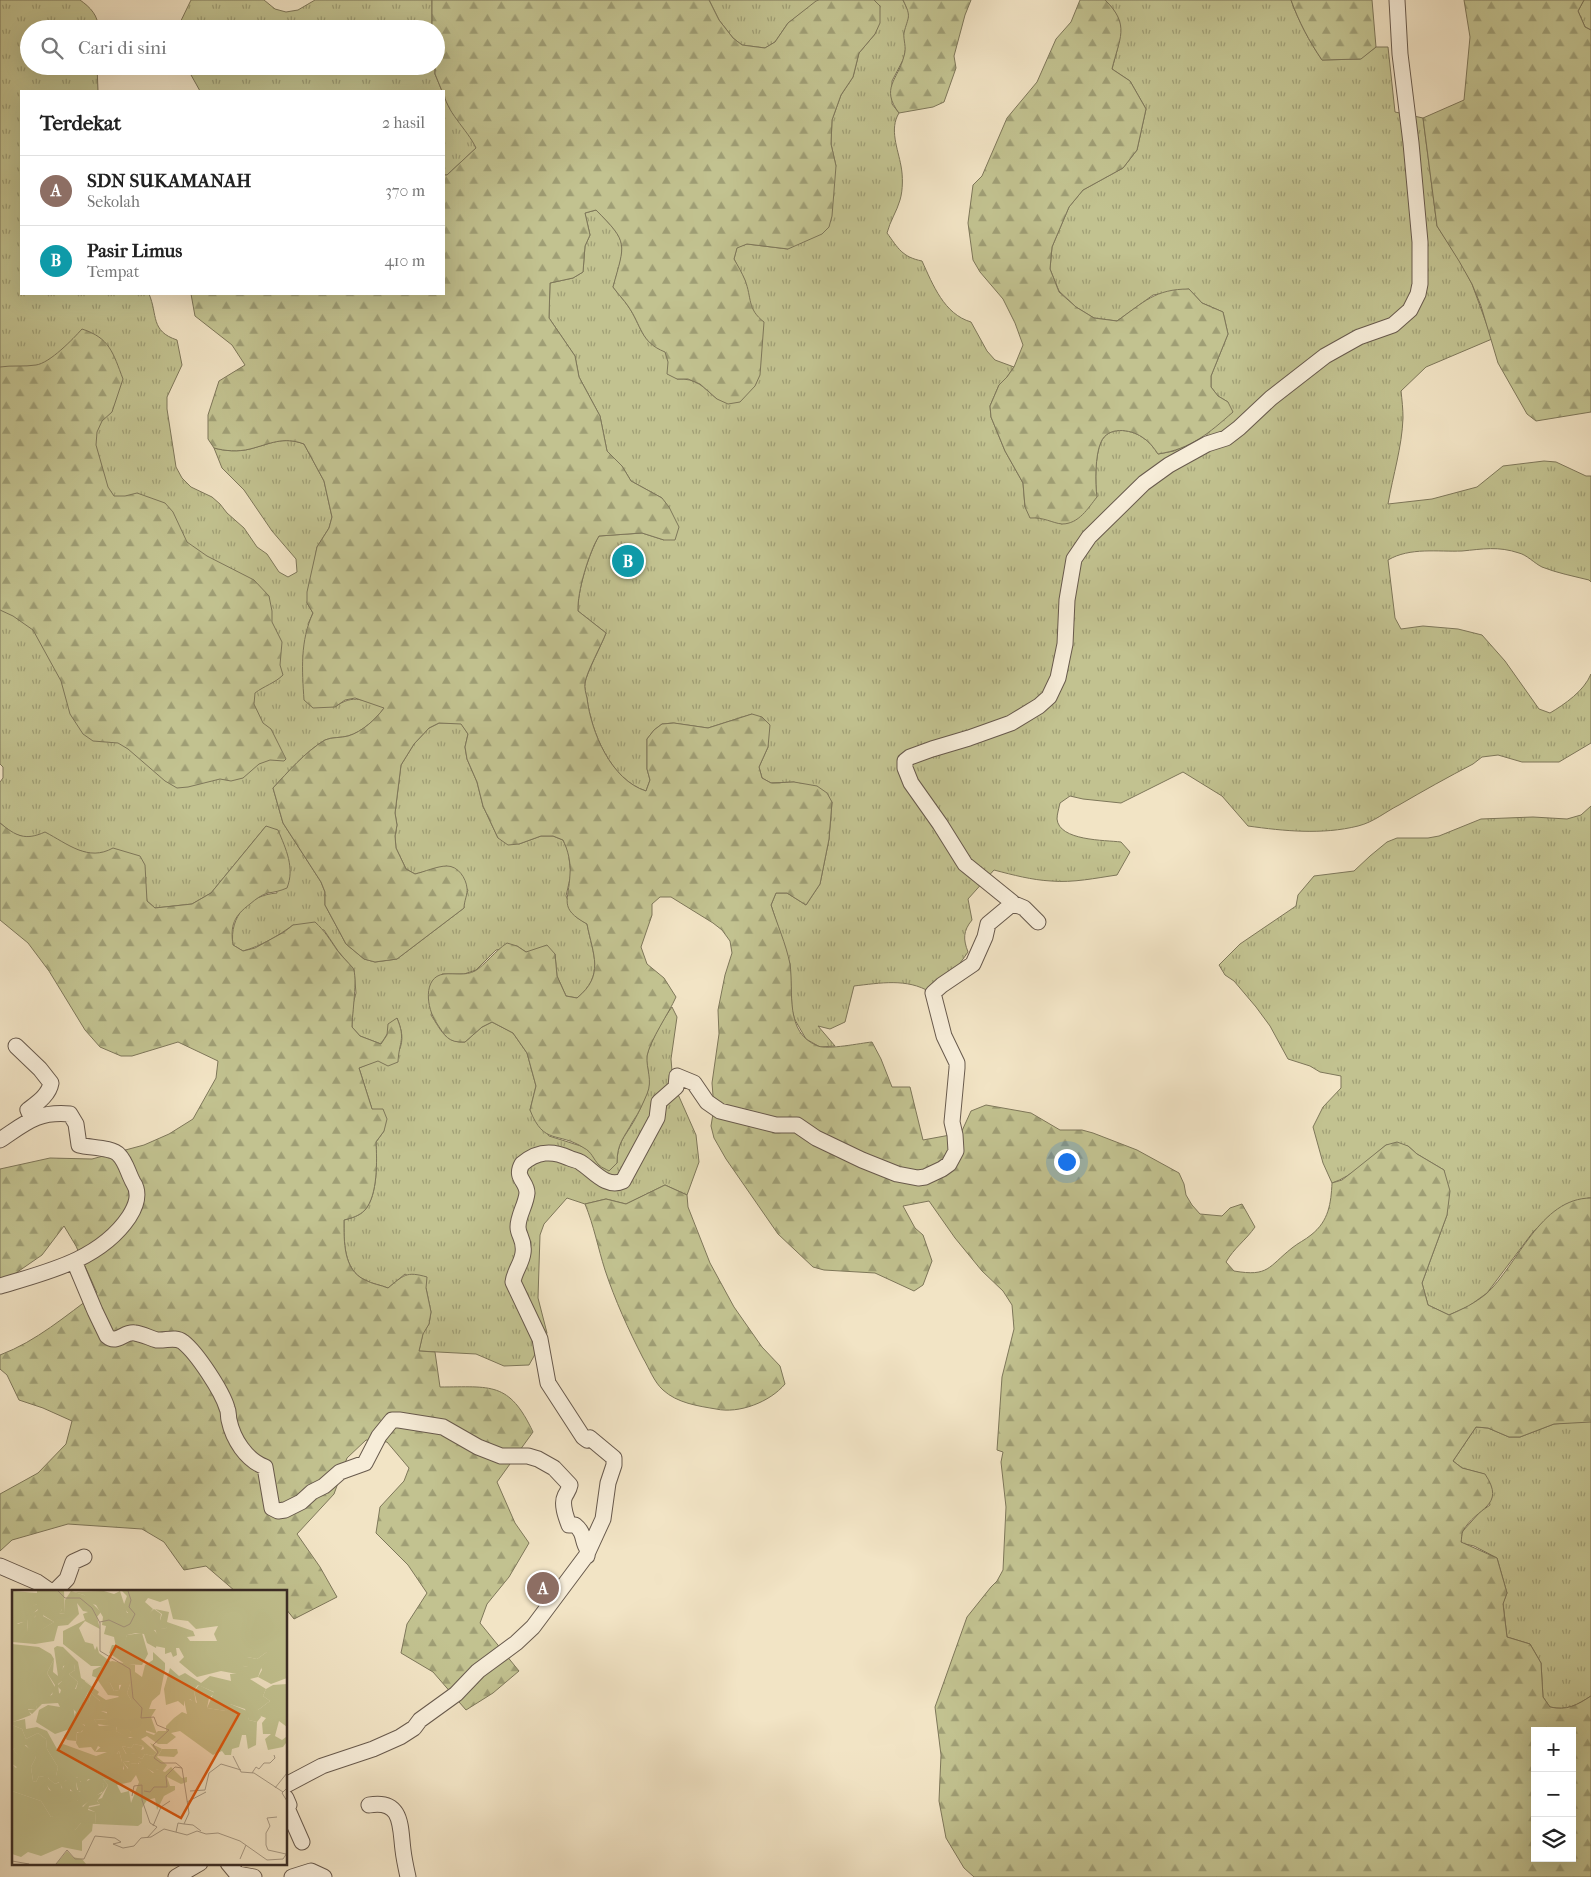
<!DOCTYPE html>
<html lang="id">
<head>
<meta charset="utf-8">
<style>
	:root { --surface:#fff; --page:#f6f6f6; --text:#222; --muted:#767676; --line:#e0e0e0; --accent:#8f2418 }
	body { margin:0; font-family:"IM FELL French Canon",serif; background:var(--page); color:var(--text) }
	.controls { position:absolute; right:15px; bottom:15px; display:grid; overflow:hidden; border-radius:0px; box-shadow:0 5px 20px #0002 }
	.controls button { width:45px; height:45px; display:grid; place-items:center; padding:0; border:0; border-bottom:1px solid var(--line); background:var(--surface); color:var(--text); font:25px sans-serif }
	.you { position:absolute; left:1066px; top:1161px; width:18px; height:18px; margin:-12px; border:4px solid #fff; border-radius:50%; background:#1a73e8; box-shadow:0 0 0 8px #1a73e833 }
	.badge { display:grid; place-items:center; width:32px; height:32px; border-radius:50%; background:var(--accent); color:#fff; font-size:16px; font-weight:700 }
	.pin { position:absolute; translate:-50% -50%; border:2px solid #fff; box-shadow:0 1px 5px #0006 }
	.list { margin:0; padding:0; list-style:none }
	h2 { display:flex; justify-content:space-between; align-items:center; height:65px; margin:0; padding:0 20px; font-size:21px }
	h2 small { font-size:16px; font-weight:400; color:var(--muted) }
	.list li { display:grid; grid-template-columns:32px 1fr auto; gap:15px; align-items:center; box-sizing:border-box; height:70px; padding:0 20px; border-top:1px solid var(--line) }
	.list b { display:block; font-size:19px; white-space:nowrap }
	.list p { margin:0; font-size:16px; white-space:nowrap; color:var(--muted) }
	.list em { font-size:16px; font-style:normal; color:var(--muted) }
	.icon { flex:none; width:28px; height:28px; fill:none; stroke:currentColor; stroke-width:2; stroke-linecap:round; stroke-linejoin:round }
	.map { position:relative; flex:none; width:1591px; height:1877px; overflow:hidden }
	.search { position:absolute; background:var(--surface); box-shadow:0 5px 20px #0002; left:20px; top:20px; width:425px; height:55px; display:flex; align-items:center; gap:12px; box-sizing:border-box; padding:0 18px; border-radius:28px; color:var(--muted); font-size:19px }
	.panel { position:absolute; background:var(--surface); box-shadow:0 5px 20px #0002; left:20px; top:90px; width:425px; height:205px; border-radius:0px }
	.map>svg:first-child { display:block }
</style>
</head>
<body>
<div class="map">
<svg width="1591" height="1877" viewBox="0 0 1591 1877">
	<defs>
		<pattern id="grass-tufts" width="24" height="20" patternUnits="userSpaceOnUse" patternTransform="scale(1.25)"><rect width="24" height="20" fill="#c2c290"/><path d="M3 7l-1-3M5 7V3M7 7l1-3M15 17l-1-3M17 17v-4M19 17l1-3" fill="none" stroke="#9f9e75"/></pattern>
		<pattern id="forest-firs" width="22" height="20" patternUnits="userSpaceOnUse" patternTransform="scale(1.25)"><rect width="22" height="20" fill="#c2c290"/><path d="M5 1l3.5 6h-7zM16 11l3.5 6h-7z" fill="#9f9e75"/></pattern>
	</defs>
	<rect width="100%" height="100%" fill="#f2e4c5"/>
	<filter id="stains"><feTurbulence type="fractalNoise" baseFrequency=".004" numOctaves="4"/><feColorMatrix values="0 0 0 0 .2 0 0 0 0 .09 0 0 0 0 .02 0 0 0 .5 -.17"/></filter>
	<radialGradient id="worn" r=".72"><stop offset=".6" stop-color="#630" stop-opacity="0"/><stop offset="1" stop-color="#630" stop-opacity=".3"/></radialGradient>
	<path fill="url(#grass-tufts)" stroke="#7e775a" d="M0,0h80c10,7 19,16 18,29h-69v37h68l1,25h-77v203h128c9,21 1,37 28,46l5,25 -15,32v12l9,58 6,11 9,9 21,10 8,7 7,9 17,15 13,19 10,7 12,18 9,5 9,-5 -1,-13 -24,-28 -28,-41 -22,-22 -8,-20c11,3 24,4 36,1 19,-5 33,-13 54,-5l20,37 8,36 -3,11 -12,19 -10,56 6,10 -5,11 27,83c19,-14 29,-6 50,0 -9,12 -23,25 -37,29 -7,2 -17,1 -23,4 -19,11 -38,33 -52,48l10,35 38,59 4,10v13l21,39 18,15 11,3 22,-3 67,-51v-8l4,-10 -21,-24 -32,8 -9,-5 -10,-21 -1,-12 2,-11 -2,-12 6,-48 13,-21 15,-16 10,-5h22l7,11 -3,13 2,12 10,23 6,24 15,32 21,6 22,-8h12l10,4 5,10 3,24 -5,22 10,21 11,7c6,31 18,51 -10,74l-11,-2 -9,-20 -2,-22 -29,-2 -9,-6 -21,4 -20,20 -12,4h-22l-11,41c10,15 14,28 34,27l17,-15 10,-5 21,11 14,20 9,33 -6,24 19,26 35,11 9,8 6,10 18,-2c0,-20 7,-25 17,-42 5,-9 9,-19 13,-28 5,-13 -2,-25 0,-38 3,-12 17,-38 25,-48l5,10 -6,42 2,24 23,52 3,27 -12,33 -22,-10 -39,19 -20,-5 -21,5 -18,-6 -23,26 -4,11 -2,63 9,35 -18,32 -25,1 -28,-12 -57,-3 4,-18 6,-9 2,-12 -5,-24 -21,-14 -17,14c-7,-3 -16,-4 -23,-8 -22,-10 -21,-39 -21,-60 8,-2 15,-4 21,-10 13,-15 12,-50 11,-68l8,-11 -12,-22 -13,-41 40,-17c5,-12 3,-20 -2,-33l-16,26 -21,-8 -8,-9 1,-23 3,-11 -2,-23 -16,-19 -14,-21 -31,-5c-15,11 -32,21 -50,26l-10,-6c-4,-29 16,-50 44,-52l-11,-67 -55,67 -19,11 -37,4 -8,-7 -2,-13 1,-11 -43,-24 -12,1 -56,-17h-11l-12,-4 -12,-10v-41l3,-4v-11l-3,-3z
		M191,0h73l11,9 11,3 12,-2 17,-10h117v29h-255z
		M709,0h110l-31,23 -13,19 -10,6 -23,-3 -9,-7 -14,-18z
		M874,0h29l6,12 -1,12 -4,10 2,12 -2,12 -12,23v23l7,9c-10,16 -1,36 2,53 2,10 2,24 -1,34 -3,11 -10,21 -13,33 11,15 15,24 35,28 11,24 22,53 49,61l16,29 8,9 19,7 -7,10 -8,8 -9,21 1,11 14,34 18,32 2,24 16,10 21,7 35,-27c-2,-14 -2,-42 4,-55 7,-16 29,-13 41,-5 7,4 12,11 16,17l16,-3 32,-15 22,-34 -10,-6 -7,-9v-11l17,-42 -5,-22 -21,-9 -13,-14 -36,6 -36,26 -23,-3 -18,-11 -17,-16 -9,-22 2,-22 17,-40 14,-17 40,-22 14,-18 9,-41 -16,-28 -18,-12c7,-27 16,-47 -7,-69h186c8,22 18,41 31,60l38,-1 16,-12h12l7,65 28,6 14,108 23,35 12,23 20,55 -66,28 -25,24c1,9 2,18 2,27 -1,29 -10,57 -15,86l44,-5 45,-12 26,-21 41,-5 12,1 30,14h5v106l-2,-2c-16,-4 -32,-7 -47,-13 -8,-4 -15,-12 -23,-14 -21,-7 -36,-4 -57,-2 -24,1 -52,-4 -74,9l7,58 6,11 22,-3 35,3 24,6 23,26 34,48 11,4c15,-9 34,-22 41,-39v69l-32,19h-37l-24,-7 -16,2 -9,7c-25,13 -50,27 -74,41 -14,7 -25,17 -41,21 -36,9 -74,5 -110,0l-26,-30 -39,-24 -62,31 -38,-4 -13,-3 -10,7c-1,5 -3,11 -3,16 2,22 48,21 64,23l9,10 -13,23c-21,3 -44,8 -66,6 -19,-1 -38,-6 -57,-11l-26,29 4,21c-9,11 -9,19 -4,32l-10,14 -28,26c-23,-14 -50,-9 -76,-6l-9,36 -15,7 -12,-3 17,20 -15,1 -14,-8 -11,-19 -3,-10 -2,-46 -19,-59 5,-12h11l19,12 14,-21 9,-45 3,-37 -38,-20 -23,1 -9,-5 -3,-11 9,-20 -16,-33 -44,14 -35,-5 -11,1 -8,6 -7,9v30l3,11 -4,11c-35,-11 -55,-59 -59,-93 -1,-4 -3,-11 -2,-15 1,-9 17,-39 21,-50l-28,-22c-1,-19 11,-58 21,-75l43,-3 22,7 -2,-42 -31,-17 -9,-15 -15,-15 -7,-35 -21,-39 -4,-21 -26,-38 1,-35 23,-5 10,-6 2,-26 5,-11 -5,-22 11,-3c33,33 30,33 17,77 5,7 11,13 15,19 14,20 12,36 37,45l12,28c20,-1 26,8 40,20l39,-83 -6,-10 -5,-25 -11,-22 3,-12 10,-3 41,5 48,-83 -5,-22 1,-24 9,-25 12,-18 6,-24 16,-19 5,-28z
		M1584,0h7v30l-6,-3 -7,-16z
		M186,66h249v8l7,17h-242z
		M444,96c8,19 24,33 32,52l-29,27h-3z
		M1591,806v392h-3l-39,18 -16,16 -46,61 -18,13 -20,9 -21,-10 -6,-22 25,-68 -3,-45 -27,-16 -9,-8 -22,-1c-16,13 -33,31 -54,38l-9,-20 -10,-36 10,-20 18,-19v-12l-21,-4 -10,-6 -22,-7 -18,-33 -14,-19 -22,-26 -9,-6 -6,-10 21,-21 56,-38 2,-11 16,-19 40,-5 16,-15 17,-14 10,-4h31l11,-2 42,-17 52,-2 34,2 14,-4z
		M1588,1421l3,1v274c-14,9 -24,15 -41,11l-7,-10 -2,-34 -11,-19 -23,-7 -4,-34 4,-10 -10,-35 -23,-12 -13,-3 1,-11 18,-20 10,-7 -6,-31 -22,-6 -9,-7 23,-34 12,1 21,9h11l34,-13z"/>
	<path fill="url(#forest-firs)" stroke="#7e775a" fill-rule="evenodd" d="M432,0h277l10,20 14,18 9,7 23,3 10,-6 13,-19 28,-22 3,-1h55l6,6v17l-5,11 -16,19 -6,24 -12,18 -9,25 -1,24 5,22 -4,50 -3,11 -7,7 -34,15 -41,-5 -10,4 -3,11c4,7 8,14 11,21 7,18 2,29 19,42l-4,53 -5,11 -15,16 -12,2 -11,-5 -17,-15 -12,-5h-11l-10,-5 1,-12 -3,-10c-25,-10 -23,-26 -37,-46 -4,-6 -10,-12 -15,-19 12,-44 16,-44 -17,-77l-11,3 5,22 -5,11 -2,26 -10,6 -23,5 -1,35 26,38 4,21 21,39 7,35 15,15 9,15 31,17 7,9 10,20 -4,13h-11l-22,-7 -43,3c-10,16 -22,56 -21,75l28,22c-4,11 -20,40 -21,50 -1,4 1,11 2,15 4,34 24,82 59,93l4,-11 -3,-11v-30l7,-9 8,-6 12,-1 34,5 44,-14 10,3 8,8 -2,22 -9,20 3,11 9,5 23,-1 23,4 10,7 5,9 -3,37 -9,45 -14,21 -19,-12h-11l-5,12c6,19 15,39 19,59 4,28 -6,69 28,82 10,4 43,-3 54,-4l9,17 11,28h18l13,53 38,-7 10,-22 15,-6 45,8 29,17h22l11,3 44,17 42,23 5,11 2,11 6,10 8,9 22,2 8,-8 12,-4 13,23c-9,13 -21,21 -29,35l8,9c35,6 34,-4 58,-23 6,-5 13,-8 19,-13 18,-14 20,-32 21,-52l10,-3 9,-7 35,-28 11,-3 11,4 9,8 27,16 6,21 -3,24 -25,68 6,22 21,10c14,-6 26,-12 37,-21 32,-29 54,-96 105,-96v224l-37,2 -34,13h-11l-21,-9 -12,-1 -23,34 9,7 23,6c22,33 -9,33 -22,57 -2,3 -1,8 -2,11l36,16 10,35 -4,11 4,33 23,7 11,19 2,34 7,10c17,4 27,-2 41,-11v181h-617l-10,-9 -18,-30 -7,-37 2,-46 -6,-48 32,-90 24,-30 6,-6 6,-11 3,-63 -5,-45 2,-10 -6,-2 5,-73 12,-48 -2,-24 -9,-14 -21,-20 -27,-33 -26,-37 -26,5 12,22 8,7 9,26 -9,24 -9,6 -39,-18 -51,-3 -11,-3 -35,-33 -52,-75 -12,-21 -3,-12 3,-18 -2,-25 7,-49 -1,-24 7,-35 7,-22 -2,-12 -8,-11 -9,-7 -42,-26h-11l-8,7v11l-11,32 6,17 17,14 12,19c-7,16 -26,43 -29,59 -1,13 6,24 0,38 -4,9 -8,19 -14,27 -9,17 -16,22 -16,42l-8,8c-3,-2 -7,-3 -10,-6 -6,-6 -7,-13 -15,-17 -26,-17 -40,-2 -54,-38l6,-24 -9,-33 -14,-20 -21,-11 -10,5 -17,15c-17,1 -20,-6 -29,-20 -9,-13 -14,-45 8,-48 11,-1 21,2 31,-3 10,-6 20,-20 32,-28l10,3 9,6 21,-7 8,9 2,22 9,20 11,2c28,-23 16,-43 10,-74 -29,-16 -18,-23 -17,-50 1,-11 -2,-24 -7,-34l-10,-4h-12l-22,8 -11,1 -10,-7 -15,-32 -6,-24 -10,-23 -2,-12 3,-13 -7,-10 -22,-1 -10,5 -15,16 -13,21 -6,48 2,12 -2,11 1,12 10,21 9,5c9,-2 22,-8 32,-8 11,0 19,12 20,22 1,6 -3,13 -3,20l-67,51 -22,3 -11,-3 -18,-15 -21,-39v-13l-4,-10 -38,-59 -10,-35c15,-16 32,-36 52,-48 6,-3 16,-2 23,-4 14,-4 28,-17 36,-28l-29,-10 -10,2 -10,7 -22,1 -9,-8c-2,-30 -4,-59 9,-87l-6,-10v-11l10,-45 12,-19 3,-11 -8,-36 -20,-37c-21,-8 -34,0 -54,5 -12,3 -25,2 -36,-1l-6,-9v-24l11,-34 26,-16 -13,-20 -37,-29 -4,-22h253v-119h3l29,-27c-8,-18 -32,-38 -32,-57h-2l-7,-17 1,-45h-4zM1535,1731h37v127h-37z
		M903,0h68l-6,15 -11,41 2,12 -12,34 -11,5 -34,6c-19,-25 -1,-33 5,-57 3,-9 -1,-16 0,-23 4,-17 8,-15 -1,-33z
		M1080,0h25c26,25 14,39 7,69l18,12 16,28 -9,41 -14,18 -40,22 -14,17 -17,40 -2,22 9,23 17,15 18,11 23,3c27,-19 38,-32 72,-32l13,14 21,9 5,22 -17,42v11l7,9 10,6 5,10c-24,21 -42,37 -75,42 -4,-6 -9,-13 -16,-17 -12,-8 -34,-11 -41,5 -6,13 -6,41 -4,55 -9,11 -18,27 -35,27 -10,-1 -18,-7 -32,-6l-5,-11 -2,-24 -18,-32 -14,-34 -1,-11 9,-21 8,-8 7,-10 9,-22 -8,-22 -12,-24 -23,-27 -7,-12 -5,-37 5,-38 9,-9 25,-58 30,-36 19,-43 15,-17z
		M1291,0h81l4,47 -15,12 -39,1c-13,-19 -23,-38 -31,-60z
		M1464,0h120l-6,11 7,16 6,3v382l-55,9 -9,-7 -29,-51 -17,-57 -9,-22 -13,-23 -22,-35 -14,-108 41,-18 6,-63z
		M82,329c28,9 31,24 41,50l-11,33 -10,9 -5,11 -1,13 12,42 6,9h11l12,-3 28,10 8,9 14,30 20,14 47,24 15,16 3,15v11l10,20 -2,23 3,10c-8,8 -19,11 -28,18l-1,11 9,19 8,6 15,30 -2,2 -14,-1 -11,4 -16,14 -12,3 -11,-2 -32,8 -11,1 -12,-7 -37,-32 -10,-6 -25,-2 -10,-7 -13,-20 -9,-33 -28,-51 -20,-14 -13,-6v-243c12,-2 24,0 36,-2 14,-2 37,-26 46,-36z
		M0,823c16,13 25,18 45,9 23,12 43,30 68,16l27,8 5,9 2,36 8,7 37,-4 19,-11 55,-67 12,4c8,19 17,38 9,58 -7,3 -12,4 -19,5 -7,2 -12,6 -18,11 -16,12 -20,21 -17,41l10,6 12,-3 29,-16 9,-7 22,-3c10,9 15,18 22,28 5,7 11,12 16,18 5,9 -1,46 -1,59l8,9 21,8 6,-9 1,-11 9,-6c9,22 2,23 1,44l-10,4 -10,-5 -19,7 13,41h11l4,10 -3,12 -8,11c1,18 2,53 -11,68 -6,6 -13,8 -21,10 0,21 -1,50 21,60 7,4 16,5 23,8 16,-13 18,-17 39,-11l-1,11 5,24 -2,12 -6,10 -4,17 16,1 5,35c51,0 69,-6 93,45l-36,50 18,41 14,20 -20,34 -22,27 -7,19 39,48 -26,22 -27,17 -33,-38 -32,-19 6,-29 20,-31 -19,-28 -32,-32 4,-26 24,-26 5,-13 -22,-26 -21,-2 -19,18 -13,36 -37,40 23,33 17,30 -43,22 -8,-10v-18h-51l-29,-25 -22,4 -20,-28 -22,-13 -74,-5 -56,16 -12,11v-57l38,-21 28,-29 6,-23 -29,-13 -24,-8 -12,-25 -7,-6v-14c37,-14 65,-39 97,-62l-21,-47 -12,-20 -22,29 -42,29v-115l50,-11 42,1 52,-14 25,-11 24,-15 23,-41 2,-17 -40,-19 -46,14h-11l-21,-9 -15,-17 -36,-59 -21,-28 -28,-23z
		M665,1185l22,10 1,12 22,56 24,44 28,40 18,19 5,18c-15,18 -46,30 -69,25 -18,-3 -39,-6 -53,-19 -9,-8 -14,-22 -20,-32 -15,-29 -28,-58 -38,-88 -7,-22 -11,-44 -20,-66l21,-5 20,5z"/>
	<g fill="none" stroke-linecap="round" stroke-linejoin="round">
		<defs>
			<path id="minor" d="M1012,903l12,5 14,14
				M16,1046l24,23 11,14c-2,12 -14,20 -23,27l4,9
				M0,1140c26,-17 37,-29 70,-26l6,10 3,21c11,3 33,2 40,10 7,7 9,18 14,27 8,12 3,24 -4,35 -29,43 -82,55 -129,69
				M74,1261l21,50 12,25c10,9 17,-5 28,-3 7,1 15,5 22,7 9,1 18,-4 26,2 14,11 39,49 44,66 2,4 1,8 2,12 4,19 17,40 36,47l7,41 6,3 7,-1 16,-8 11,-10 12,-6 16,-14 25,-9 14,-27 13,-16h7l44,7 35,20 23,9h27l10,3 16,9 16,17c-1,5 -3,7 -5,11 -4,8 1,21 4,29h6c11,9 6,16 13,25l-1,6
				M0,1566l37,16 13,9
				M55,1591l12,-12 6,-17 11,-5
				M286,1785l36,-19 51,-17 27,-12 14,-9 6,-8 36,-26 22,-23 38,-28 17,-16 53,-71 17,-37 5,-36 6,-18v-7l-24,-20 -3,2 -4,-3 -35,-54 -8,-44 -27,-57c1,-10 9,-19 10,-29 2,-14 -5,-17 -5,-26 0,-12 8,-22 9,-34 0,-12 -13,-15 -5,-29 15,-13 30,-14 47,-6 4,2 8,2 11,4 13,8 26,27 43,19l34,-63 2,-16 17,-15 1,-11 17,7 13,19 13,9 56,14h21l19,13 46,22 35,14 21,4 7,-1 17,-8 7,-5 7,-13 -1,-16 -3,-13 5,-54v-5l-13,-27 -11,-43 9,-8 31,-21 12,-27 3,-13 24,-20v-2l-47,-38 -25,-40 -29,-41 -6,-15v-7l5,-4 22,-8 37,-11 42,-15 28,-17 10,-9 9,-19 7,-34 2,-44 7,-41 15,-22 55,-54 25,-18 38,-21 19,-6 13,-10 32,-30 54,-42 34,-19 34,-12 17,-15 8,-16 2,-10v-42l-9,-99 -11,-89 -3,-54
				M286,1798l3,7 -2,3 15,34
				M369,1805c34,-6 31,22 34,45 1,9 3,18 5,27
				M228,1863l9,11 17,3
				M176,1877l24,-14
				M292,1877l19,-6 13,6"/>
		</defs>
		<use href="#minor" stroke="#685a4d" stroke-width="17"/>
		<use href="#minor" stroke="#f7edd9" stroke-width="15"/>
	</g>
	<g transform="translate(12 1590)">
		<rect width="275" height="275" fill="#f2e4c5"/>
		<path d="M25,1h27l1,22 -7,1 4,-4 -10,-11 -9,17 11,6 -16,10h-11l1,-13 7,-2 3,-8 -15,13 -8,2 -3,-6 3,-5 22,-9zM92,1l10,3 6,-3 7,22 21,1 6,-5 7,5 -1,6 7,8 -13,2 4,5 -2,13 -9,-5 -3,-9 -8,-1 -9,2 -3,10 -8,2 -2,-10 -10,-3 2,-8 -4,-1 1,-8 -7,-12 -7,-2 -5,-8 -10,-3zM45,56l6,1 15,15 3,16 12,8 -8,-5 -4,8h-5l2,-7 -9,-8 6,-4 -1,-6 -11,2 -1,15 -4,3 1,9 13,6 3,19 11,9 -6,6 -3,-1 -1,9 -9,-1 -3,-4 6,-7 -15,5 -19,-12 3,-12 9,-5 12,2 -2,-4 -16,1 -10,10 -5,-4 9,-1 2,-11 14,-3 3,-10 -8,-12 7,-14 -1,13 5,4 -4,-28zM141,62l12,11v6l-5,25 -8,7 -3,8h7l-5,8 6,17 -19,-6 -8,4 4,5h-8l-10,-6 1,-4 -20,-3 -3,-5 13,1v-8l-6,-1 -1,-10 -9,-8 -2,9 -5,2 4,-12 4,-1 14,9 13,-3 12,3 -4,-7 3,-9 -11,1v5l-5,1 -4,-8 -18,-7 1,-6 19,-9 23,4v7l7,5 3,-12 8,-5zM255,62l-9,25 -8,2 16,10 -3,7 7,5 -12,9 3,7 -4,5 -8,-2 -4,-11 -15,-5 -4,7 -19,-3 7,-16 -16,-7 -4,5 2,14 -6,-5 -6,2v5l-6,-5 -12,4 -2,-16 6,-21 9,8 6,-3 16,10 9,-7 21,5 -1,-7 19,-1 -1,-6 -5,-1 4,-9 10,2zM13,129l1,10 11,-2 10,4 10,18 6,-5 33,12 11,-4h-12l7,-6 15,8 2,-3 3,11h7l6,-9 -8,2 -5,-9 9,2 3,-4 9,2 -5,11 4,2 3,-5 7,2 5,-3 -7,-10 12,6 -5,8 10,8 -5,7 -5,-3 -2,4 -14,-8 -1,-4 -2,3 -8,-1 -1,6 -6,-7v11l-12,7 -8,-1 5,6 -11,16 3,3 -11,2 -1,4 7,2 1,12 -15,-1 -6,7 -8,-16 -16,3 -10,-16 -29,-10v-27l4,4 6,-7 -9,-12 10,-5 11,8 2,5 -5,10 2,14 3,1 3,-6 5,1 5,13 28,10 6,7 9,-10 10,-4 2,-9 -16,-5 -6,12 -8,2 -6,-6 3,-4 2,6 5,1 -2,-8h5l-4,-5 -12,4 -2,8 -4,-7 -4,2 -6,-5 -1,-3h8l2,-9 -11,-18 -1,-10 -8,-6 -12,6 -4,-10 -10,-4v-3z" fill="#c2c290"/>
		<path d="M0,1l26,2 -1,11 -25,14 6,6 5,-2 1,-5 17,-8 -8,10h-5l-1,13h10l17,-10 -11,-7 10,-20 9,15 -3,4 6,-1v-13l6,-9 13,4 17,17 -4,5 3,12 -15,-8 -6,7 6,14 8,2 2,6 2,-4 2,7 12,9 -1,4h-19l-28,-22v-13l22,-11 -2,-6 5,-2 -5,-1 -6,-8 2,11 -11,11 -10,1 -4,15 -19,3 -23,-2zM110,1h165v87l-16,6 -13,-7 4,-7 -3,-8 8,-10 -10,7 -10,-2 2,7 -6,2 7,1 1,6 -9,2 -21,-4 -24,6 -18,-15 5,-5 -5,-9h-3l1,7 -4,2 -2,-5 -6,2v-6l-10,-2 2,-11 -2,-6 12,-1 -8,-4 3,-10 -7,-5 14,3 -2,10 26,9 2,5 -8,1 3,4h27l-3,-7 4,-8 -22,3 -8,-8 -15,-2 -5,-20 -8,3 -12,-4 -3,4 8,7 -4,5h-20l-6,-7 4,-11zM130,43l6,21 -6,11 -17,-1 -16,-11 3,-8h11l4,-10zM0,54l27,3 12,7 3,5 -7,14 9,16 -9,10 -8,-1 -3,11h-8l3,6 -18,7zM55,71l7,3 1,6 -6,4 9,8 -3,7h6l2,-9 16,12 -2,3 -5,-4 -4,1 -5,11 6,-1 2,-9 12,11 -2,7 10,4 -4,5 -13,-1 5,7 18,-1 -1,6 14,7 3,-1 -3,-4 2,-6 5,1 3,-3 6,3v4l8,3 4,-4h8v-5l8,-8 8,-6 5,2 -3,-14 3,-2 10,5 -3,-12 5,-6 16,8 -6,5 -2,10 19,3 2,-8 19,8 2,9 8,2 -1,23 -8,4 -2,-14h-4l-3,12 -7,2 -1,6h-6l-3,-4 -9,4 -33,-24 -9,2 5,4 -9,7h-9l-11,-8 -6,3 16,14 -5,3 -7,-2 -3,5 -4,-2v-6l6,-2 -1,-3 -9,-2 -3,4 -9,-2 4,8 9,-1 -1,8 -11,1 5,7 2,-6 9,1v-3l14,12 4,-4 8,3 6,-5 11,11 5,-1v5l-6,2 -14,-7 3,9h5v4l-11,6 -7,14 -2,-12 -8,2 -5,8v15l-4,3 -42,-2 -1,-12 -8,-4 13,-3 -3,-5 5,-2 6,-13 -5,-6 8,1 13,-11 -5,-18 -4,5 -17,-10 -3,6 -4,-5 -12,1 -3,-5 1,-10 5,-1 3,-7 -13,-4 4,-9 -4,-4v-8l-13,-3 2,-7 -4,-4 5,-5v-11zM124,185l3,7 -8,21 -2,-12 -8,2 -4,-8 14,-3zM88,87l9,4 5,10 5,-1 4,-9 7,3 -3,9 4,7h-9l-4,-4 -10,-1 -11,-16zM275,94v43l-8,-6 -4,15 7,4 4,-3v6l-3,4 -15,3 -3,-11 6,-5h-8l-1,-11 4,-5 -8,-3v-5l12,-9 -7,-5 3,-7 7,-4zM0,135l10,4 4,10 12,-6 8,6 1,10 11,18 -2,9 -8,2 7,6 5,-2 2,7 2,-7 8,-6 7,2 2,5 -5,-1 1,8h-4l-3,-6v7l10,1 3,-9 10,-5 11,6 -1,7 -22,16 -4,-7 -7,2 -4,-5h-10l-12,-15v-5l-5,-1 -3,6 -3,-1 -2,-14 5,-10 -10,-12 -13,4 10,12 -2,5 -3,2 -6,-4zM150,159h15l1,4 -4,4 -16,-1zM95,164l11,5 -2,8 -6,4 -23,4 -6,-6 2,-13 11,5zM0,201l29,10 10,16 10,-4 12,2 2,15 6,-7 12,-1 -1,9 -10,10v10l-20,-4 -21,9 -13,-4 -7,5 -9,-3zM55,261l6,6 9,2 4,5h-30z" fill="#c2c290" fill-rule="evenodd"/>
		<path fill="none" stroke="#a89a85" stroke-width="1" d="M46,1l7,7h15l12,10 8,15v28l30,18 3,29 9,10 -1,10 13,-1 3,8 12,5 -16,15 5,7 -4,6 7,5h15l6,5 7,45 -5,11 9,1 8,6M88,32l9,-2 15,7 6,-3 5,-10 -6,-7 2,-7 -3,-9M221,166l8,16 13,1 29,19M240,183l4,-6 3,2 5,-6h6l5,-5 -1,-3M263,198l12,-15M274,199l-4,4 5,8M132,201l6,1 4,-5h13l-1,-11 9,-9 7,1M178,201l15,-1 4,-17 12,-9 20,6M120,206l2,-10 8,-1v15l8,23 7,4 -10,11M175,212l19,-10M265,227l-10,1 3,8 -4,7v12l2,5 18,4M141,236l8,-19 9,-6M164,242l2,-9 6,1M228,269l6,-14M0,271l17,3M44,274l11,-14 8,9h9l11,-23 20,2 6,4 -8,2 10,4 11,-2 7,-8 10,-1 13,-8 23,6 10,-4 9,3 12,-1 22,8 27,19 16,-1 4,-6"/>
		<path fill="#df570d" fill-opacity="0.15" stroke="#df570d" stroke-width="2.5" d="M104,56l123,68 -58,104 -123,-68z"/>
		<rect width="275" height="275" fill="none" stroke="#3a2c25" stroke-width="2.5"/>
	</g>
	<rect width="100%" height="100%" filter="url(#stains)"/>
	<rect width="100%" height="100%" fill="url(#worn)"/>
</svg>
<div class="controls">
<button>+</button>
<button>−</button>
<button><svg class="icon" aria-label="layers" viewBox="0 0 24 24"><path d="M12 4l9 5-9 5-9-5zM3 14l9 5 9-5"/></svg></button>
</div>
<div class="you"></div>
<div class="pin badge" style="left:543px;top:1588px;background:#8d6e63">A</div>
<div class="pin badge" style="left:628px;top:561px;background:#0f9aa8">B</div>
<div class="search"><svg class="icon" aria-label="search" viewBox="0 0 24 24"><circle cx="10" cy="10" r="6"/><path d="M15 15l6 6"/></svg>Cari di sini</div>
<section class="panel">
<h2>Terdekat<small>2 hasil</small></h2>
<ul class="list">
<li><span class="badge" style="background:#8d6e63">A</span><div><b>SDN SUKAMANAH</b><p>Sekolah</p></div><em>370 m</em></li>
<li><span class="badge" style="background:#0f9aa8">B</span><div><b>Pasir Limus</b><p>Tempat</p></div><em>410 m</em></li>
</ul>
</section>
</div>
</body>
</html>
